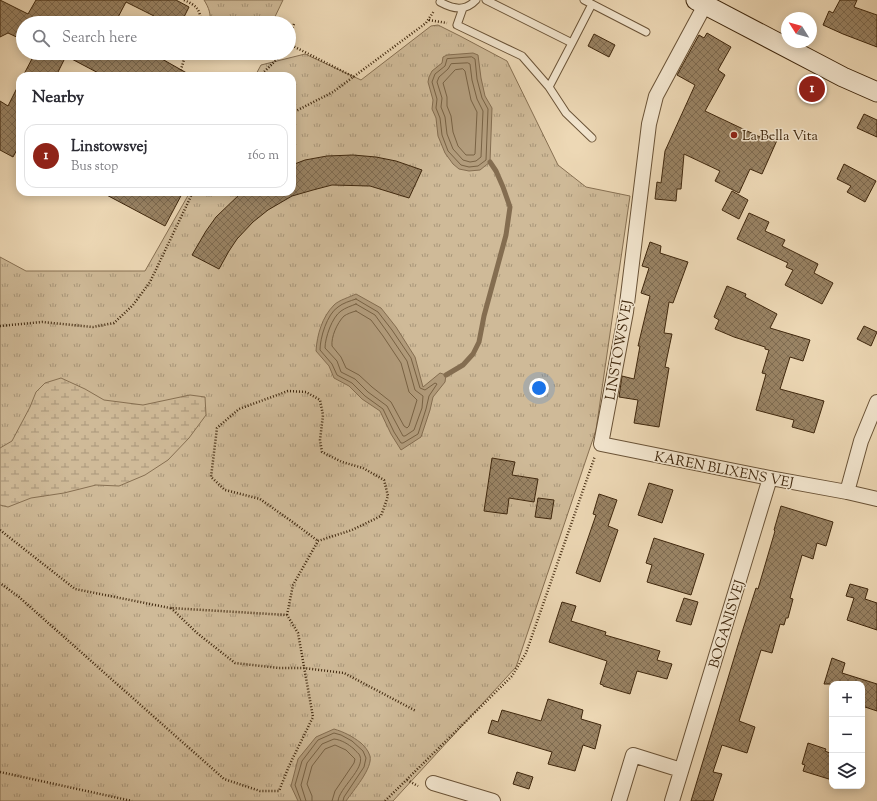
<!DOCTYPE html>
<html lang="en">
<head>
<meta charset="utf-8">
<style>
	:root { --surface:#fff; --page:#f7f7f7; --text:#2b2b33; --muted:#7c7c81; --line:#e1e1e2; --accent:#8f2418 }
	body { margin:0; font-family:"Sorts Mill Goudy",serif; background:var(--page); color:var(--text) }
	.controls { position:absolute; right:12px; bottom:12px; display:grid; overflow:hidden; border-radius:8px; box-shadow:0 2px 10px #0003 }
	.controls button { width:36px; height:36px; display:grid; place-items:center; padding:0; border:0; border-bottom:1px solid var(--line); background:var(--surface); color:var(--text); font:20px sans-serif }
	.compass { position:absolute; left:781px; top:12px; width:36px; height:36px; border-radius:50%; background:var(--surface); box-shadow:0 2px 10px #0003; rotate:307deg }
	.you { position:absolute; left:539px; top:388px; width:14px; height:14px; margin:-10px; border:3px solid #fff; border-radius:50%; background:#1a73e8; box-shadow:0 0 0 6px #1a73e833 }
	.badge { display:grid; place-items:center; width:26px; height:26px; border-radius:50%; background:var(--accent); color:#fff; font-size:13px; font-weight:700 }
	.pin { position:absolute; translate:-50% -50%; border:2px solid #fff; box-shadow:0 1px 4px #0006 }
	.list { margin:0; padding:0; list-style:none }
	h2 { display:flex; justify-content:space-between; align-items:center; height:52px; margin:0; padding:0 16px; font-size:17px }
	h2 small { font-size:13px; font-weight:400; color:var(--muted) }
	.list li { display:grid; grid-template-columns:26px 1fr auto; gap:12px; align-items:center; box-sizing:border-box; height:64px; margin:0 8px 8px; padding:0 8px; border:1px solid var(--line); border-radius:12px }
	.list b { display:block; font-size:15px; white-space:nowrap }
	.list p { margin:0; font-size:13px; white-space:nowrap; color:var(--muted) }
	.list em { font-size:13px; font-style:normal; color:var(--muted) }
	.icon { flex:none; width:22px; height:22px; fill:none; stroke:currentColor; stroke-width:2; stroke-linecap:round; stroke-linejoin:round }
	.map { position:relative; flex:none; width:877px; height:801px; overflow:hidden }
	.search { position:absolute; background:var(--surface); box-shadow:0 2px 10px #0003; left:16px; top:16px; width:280px; height:44px; display:flex; align-items:center; gap:10px; box-sizing:border-box; padding:0 14px; border-radius:22px; color:var(--muted); font-size:15px }
	.panel { position:absolute; background:var(--surface); box-shadow:0 2px 10px #0003; left:16px; top:72px; width:280px; height:124px; border-radius:12px }
	.map>svg:first-child { display:block }
</style>
</head>
<body>
<div class="map">
<svg width="877" height="801" viewBox="0 0 877 801">
	<defs>
		<pattern id="grass-tufts" width="24" height="20" patternUnits="userSpaceOnUse"><rect width="24" height="20" fill="#cfba98"/><path d="M3 7l-1-3M5 7V3M7 7l1-3M15 17l-1-3M17 17v-4M19 17l1-3" fill="none" stroke="#a9977a"/></pattern>
		<pattern id="wetland-marsh" width="20" height="14" patternUnits="userSpaceOnUse"><rect width="20" height="14" fill="#cfba98"/><path d="M1 5h8M5 5V1M11 12h8M15 12V8" fill="none" stroke="#a9977a"/></pattern>
		<pattern id="building-cross-hatch" width="8" height="8" patternUnits="userSpaceOnUse"><rect width="8" height="8" fill="#998364"/><path d="M0 0l8 8M0 8l8-8" fill="none" stroke="#7e6b51"/></pattern>
	</defs>
	<rect width="100%" height="100%" fill="#edd8b5"/>
	<filter id="stains"><feTurbulence type="fractalNoise" baseFrequency=".005" numOctaves="4"/><feColorMatrix values="0 0 0 0 .2 0 0 0 0 .09 0 0 0 0 .02 0 0 0 .5 -.17"/></filter>
	<radialGradient id="worn" r=".72"><stop offset=".6" stop-color="#630" stop-opacity="0"/><stop offset="1" stop-color="#630" stop-opacity=".3"/></radialGradient>
	<path fill="url(#grass-tufts)" stroke="#877052" d="M204,0h79l-11,23h-62c1,-9 -1,-15 -6,-23z
		M438,25l22,11 47,25 51,104 28,22 44,9 -34,234 -80,237 -123,134h-393v-544l26,14h119l45,-79h102v-116h-37l6,-11 44,-11 56,26 70,-54z"/>
	<path fill="url(#wetland-marsh)" stroke="#877052" d="M61,378l24,11 19,11 39,5 47,-10 15,2 1,18 -17,23 -21,22 -23,15 -26,11 -23,-1 -32,8 -33,5 -23,9 -8,-2v-57l12,-7 18,-34 6,-15 9,-9z"/>
	<path fill="#b29c7c" stroke="#846d50" d="M473,53l5,2 3,23 4,18 7,12 -2,54 -10,8 -11,1 -10,-2 -6,-5 -8,-11 -7,-17 -2,-18 -4,-9 1,-9 -5,-18 1,-5 3,-6 10,-8 1,-6 4,-2z
		M356,294l25,14 15,19 19,30 8,30 17,-14 6,2 -1,7 -12,15 -3,13 -9,27 -20,13 -10,-16 -11,-23 -18,-12 -13,-13 -15,-8 -5,-12 -13,-15c1,-16 6,-34 18,-46 5,-5 16,-8 22,-11z
		M334,729c10,3 18,7 27,14 4,4 7,7 9,13 3,12 -17,35 -24,45h-48l-7,-15 7,-27 18,-22z"/>
	<g fill="none" stroke-linecap="round" stroke-linejoin="round">
		<path stroke="#786244" stroke-width="1" d="M472,57l3,2 2,20 5,19 6,11 -2,51 -8,6 -9,1 -8,-2 -13,-14 -6,-16 -2,-17 -4,-10 1,-9 -5,-17 3,-8 10,-8 2,-7z
			M468,63l2,1 2,16 5,19 6,12 -2,46 -5,4 -6,1 -7,-2 -10,-11 -6,-15 -2,-17 -4,-10 1,-9 -5,-16 2,-5 9,-8 3,-5z
			M463,69l2,2 6,29 6,12 -2,42 -1,1h-8l-8,-9 -5,-14 -2,-16 -4,-10v-9l-4,-14 12,-13z
			M356,299l22,13 14,18 19,28 9,30 5,2 10,-7 2,1 -8,12 -3,13 -8,25 -15,9h-2l-7,-11 -11,-23 -18,-13 -13,-13 -15,-8 -5,-11 -12,-14c0,-12 7,-36 18,-43 5,-4 12,-6 18,-8z
			M356,304l19,11 13,18 19,28 8,29 8,6 -1,12 -8,22 -9,6h-2l-16,-30 -19,-14 -13,-13 -14,-7 -4,-11 -12,-13c0,-10 7,-31 16,-37 4,-3 10,-5 15,-7z
			M356,311l15,9 12,16 18,27 8,29 8,8 -8,26 -2,2 -3,-2 -13,-24 -19,-15 -13,-12 -13,-7 -5,-11 -9,-11c-1,-9 5,-23 12,-30 3,-2 8,-4 12,-5z
			M301,801l-6,-16 7,-24 16,-21 16,-7 7,2 11,6 11,10 3,7 -2,9 -20,30 -1,4
			M306,801l-5,-16 6,-22 15,-19 12,-5c8,1 14,5 20,10 2,3 5,4 6,7 5,13 -21,32 -22,45
			M312,801v-5l-5,-12 5,-18 13,-17 10,-4 11,5 9,9 -1,4 -19,28 -3,10"/>
		<path stroke="#846d50" stroke-width="5" d="M446,375l17,-10 10,-11 6,-12 5,-26 22,-81 4,-28 -7,-20 -7,-16 -6,-9"/>
	</g>
	<path fill="url(#building-cross-hatch)" stroke="#3f270d" d="M0,0l28,14 8,-14h140l13,7 -8,16h-31l4,-7 -28,-14 -11,21h-92v17l-15,-7 -8,4z
		M840,0h17l-3,7 23,8v32l-34,-13 -20,-9 6,-14 4,2z
		M707,33l24,14 -13,23 7,5 -20,36 55,26 2,-5 16,6 -16,36 -12,-5 -11,24 -24,-12 5,-10 -36,-17 -3,35h-4l-1,12 -21,-2 2,-17 4,1 4,-32 30,-66 -18,-10 22,-40 5,3z
		M594,34l21,11 -6,12 -21,-11z
		M35,53h130l-3,6 30,17h-88l-38,-20 -10,20h-33z
		M20,82v62l-7,13 -13,-7v-49l8,5z
		M864,114l13,6v17l-20,-9z
		M353,155l23,2 20,4 26,9 -13,28 -39,-12 -38,-1 -19,5 -21,6 -24,14 -15,12 -16,17 -8,12 -10,18 -27,-14 14,-24 10,-14 26,-25h50v-27l13,-5 22,-4z
		M844,164l32,17 -11,21 -18,-10 4,-6 -14,-7z
		M732,191l16,9 -9,19 -17,-9z
		M101,192h82l-18,34z
		M749,213l20,9 -4,9 20,9 -3,6 36,18 -4,9 19,10 -11,21 -37,-19 8,-15 -7,-3 2,-4 -51,-24z
		M650,242l11,4 -1,7 28,9 -15,41 -4,-1 -5,31 8,1 -7,33 4,1 -10,59 -25,-4 4,-23 -19,-3 3,-21 12,3 6,-33h-2l12,-50 -9,-3 8,-25 -7,-2z
		M727,286l19,8 -1,3 32,17 -7,14 40,12 -7,21 -13,-4 -10,32 44,12 -10,32 -22,-6 2,-7 -38,-10 10,-36 -4,-1 7,-23 -4,-1v-2l-31,-10 -19,-8 4,-9 -5,-3z
		M864,326l13,6 -6,14 -14,-7z
		M492,458l23,4 -3,13 26,4 -4,23 -25,-4 -2,16 -23,-3z
		M649,483l24,7 -11,33 -24,-8z
		M599,494l18,6 -9,26 10,4 -18,52 -24,-9 20,-58 -3,-1z
		M538,498l16,2 -3,19 -16,-2z
		M781,506l52,16 -7,24 -9,-3 -4,16 -11,-4 -12,43 3,1 -5,19h-2l-2,7 -4,-1 -8,29 -11,-3 -22,71 16,6 -8,26 -25,-8 -9,27 9,2 -9,27h-22l47,-156 18,-57 2,1 17,-58 -1,-1z
		M654,538l50,16 -13,41 -44,-13 5,-17 -6,-2z
		M850,584l18,5 -3,10 12,4v27l-30,-10 7,-22 -8,-2z
		M684,598l14,4 -7,23 -15,-4z
		M562,602l14,4 -5,15 35,11 -1,3 55,16 -3,9 15,4 -5,15 -30,-8 -7,23 -27,-8v-1l-3,-1 7,-23 -58,-19z
		M832,658l13,5 -3,10 35,11v27l-15,-5v-22h-38z
		M548,699l35,11 -2,9 20,6 -6,24 -12,-4 -8,26 -27,-7 4,-12 -64,-19 4,-13 6,2 4,-12 39,11z
		M808,743l18,6 -1,2 7,3v26l-29,-9 2,-6 -3,-1z
		M517,772l16,5 -4,12 -16,-5z"/>
	<g fill="none" stroke-linecap="round" stroke-linejoin="round">
		<defs>
			<path id="lane" d="M486,0l86,43 20,-39
				M584,0l62,32
				M440,2c13,7 25,10 36,-2
				M463,8l-6,17 65,31 27,31
				M572,43l-23,44 17,26 26,25"/>
			<path id="street" d="M705,5l-49,91 -7,28 -23,188 -25,132 169,34 77,14 30,7
				M847,492l14,-51 16,-39
				M433,783l60,18
				M619,801l14,-46 48,15
				M672,801l98,-323"/>
			<path id="secondary" d="M696,0l147,77 34,15"/>
		</defs>
		<use href="#lane" stroke="#6a5337" stroke-width="9"/>
		<use href="#street" stroke="#6a5337" stroke-width="16"/>
		<use href="#secondary" stroke="#3f270d" stroke-width="21"/>
		<path stroke="#3f270d" stroke-width="2.5" stroke-dasharray="1 2" stroke-linecap="butt" d="M184,0c13,6 16,9 17,23
			M429,20l18,3
			M289,36l5,-12
			M289,44l65,33
			M270,53l8,4
			M179,76l7,-23
			M260,76l19,-19 2,-4
			M292,113l41,-21 93,-69 8,-12
			M0,326l42,-4 51,5 21,-4 19,-18 17,-23 43,-90
			M0,530l75,59 95,19 117,7 11,18 15,84 -24,49 -10,25h-19l-36,-12 -205,-182 -19,-14
			M171,608l26,25 38,30 44,5h25l40,5 72,38
			M287,615l6,-30 25,-44 34,-11 29,-14 7,-20 -4,-16 -21,-12 -21,-6 -20,-10 -2,-12 3,-25 -3,-15 -14,-8 -18,-1 -49,18 -22,19 -6,49 14,13 35,9 34,24 24,18
			M0,772l132,29
			M407,780l11,6
			M385,801l127,-125 14,-23 69,-197"/>
		<use href="#lane" stroke="#f3e6cf" stroke-width="7"/>
		<use href="#street" stroke="#f3e6cf" stroke-width="14"/>
		<use href="#secondary" stroke="#f3e6cf" stroke-width="19"/>
	</g>
	<circle fill="#8f2418" stroke="#f3e6cf" stroke-width="1.5" cx="734" cy="135" r="4"/>
	<g text-anchor="middle" stroke-width="3" stroke-linejoin="round" paint-order="stroke">
		<g font-size="14" fill="#3f270d" stroke="#f3e6cf" text-anchor="start">
			<text x="742" y="140">La Bella Vita</text>
		</g>
		<g font-size="14" fill="#3f270d" stroke="#f3e6cf">
			<text transform="translate(618 350) rotate(-80)" y="5">LINSTOWSVEJ</text>
			<text transform="translate(724 469) rotate(11)" y="5">KAREN BLIXENS VEJ</text>
			<text transform="translate(726 624) rotate(-73)" y="5">BOGANISVEJ</text>
		</g>
	</g>
	<rect width="100%" height="100%" filter="url(#stains)"/>
	<rect width="100%" height="100%" fill="url(#worn)"/>
</svg>
<div class="controls">
<button>+</button>
<button>−</button>
<button><svg class="icon" aria-label="layers" viewBox="0 0 24 24"><path d="M12 4l9 5-9 5-9-5zM3 14l9 5 9-5"/></svg></button>
</div>
<svg class="compass" viewBox="-18 -18 36 36"><path d="M0-13l5 13h-10z" fill="#e53935"/><path d="M0 13l5-13h-10z" fill="#7c7c81"/></svg>
<div class="you"></div>
<div class="pin badge" style="left:812px;top:89px">1</div>
<div class="search"><svg class="icon" aria-label="search" viewBox="0 0 24 24"><circle cx="10" cy="10" r="6"/><path d="M15 15l6 6"/></svg>Search here</div>
<section class="panel">
<h2>Nearby<small></small></h2>
<ul class="list">
<li><span class="badge">1</span><div><b>Linstowsvej</b><p>Bus stop</p></div><em>160 m</em></li>
</ul>
</section>
</div>
</body>
</html>
